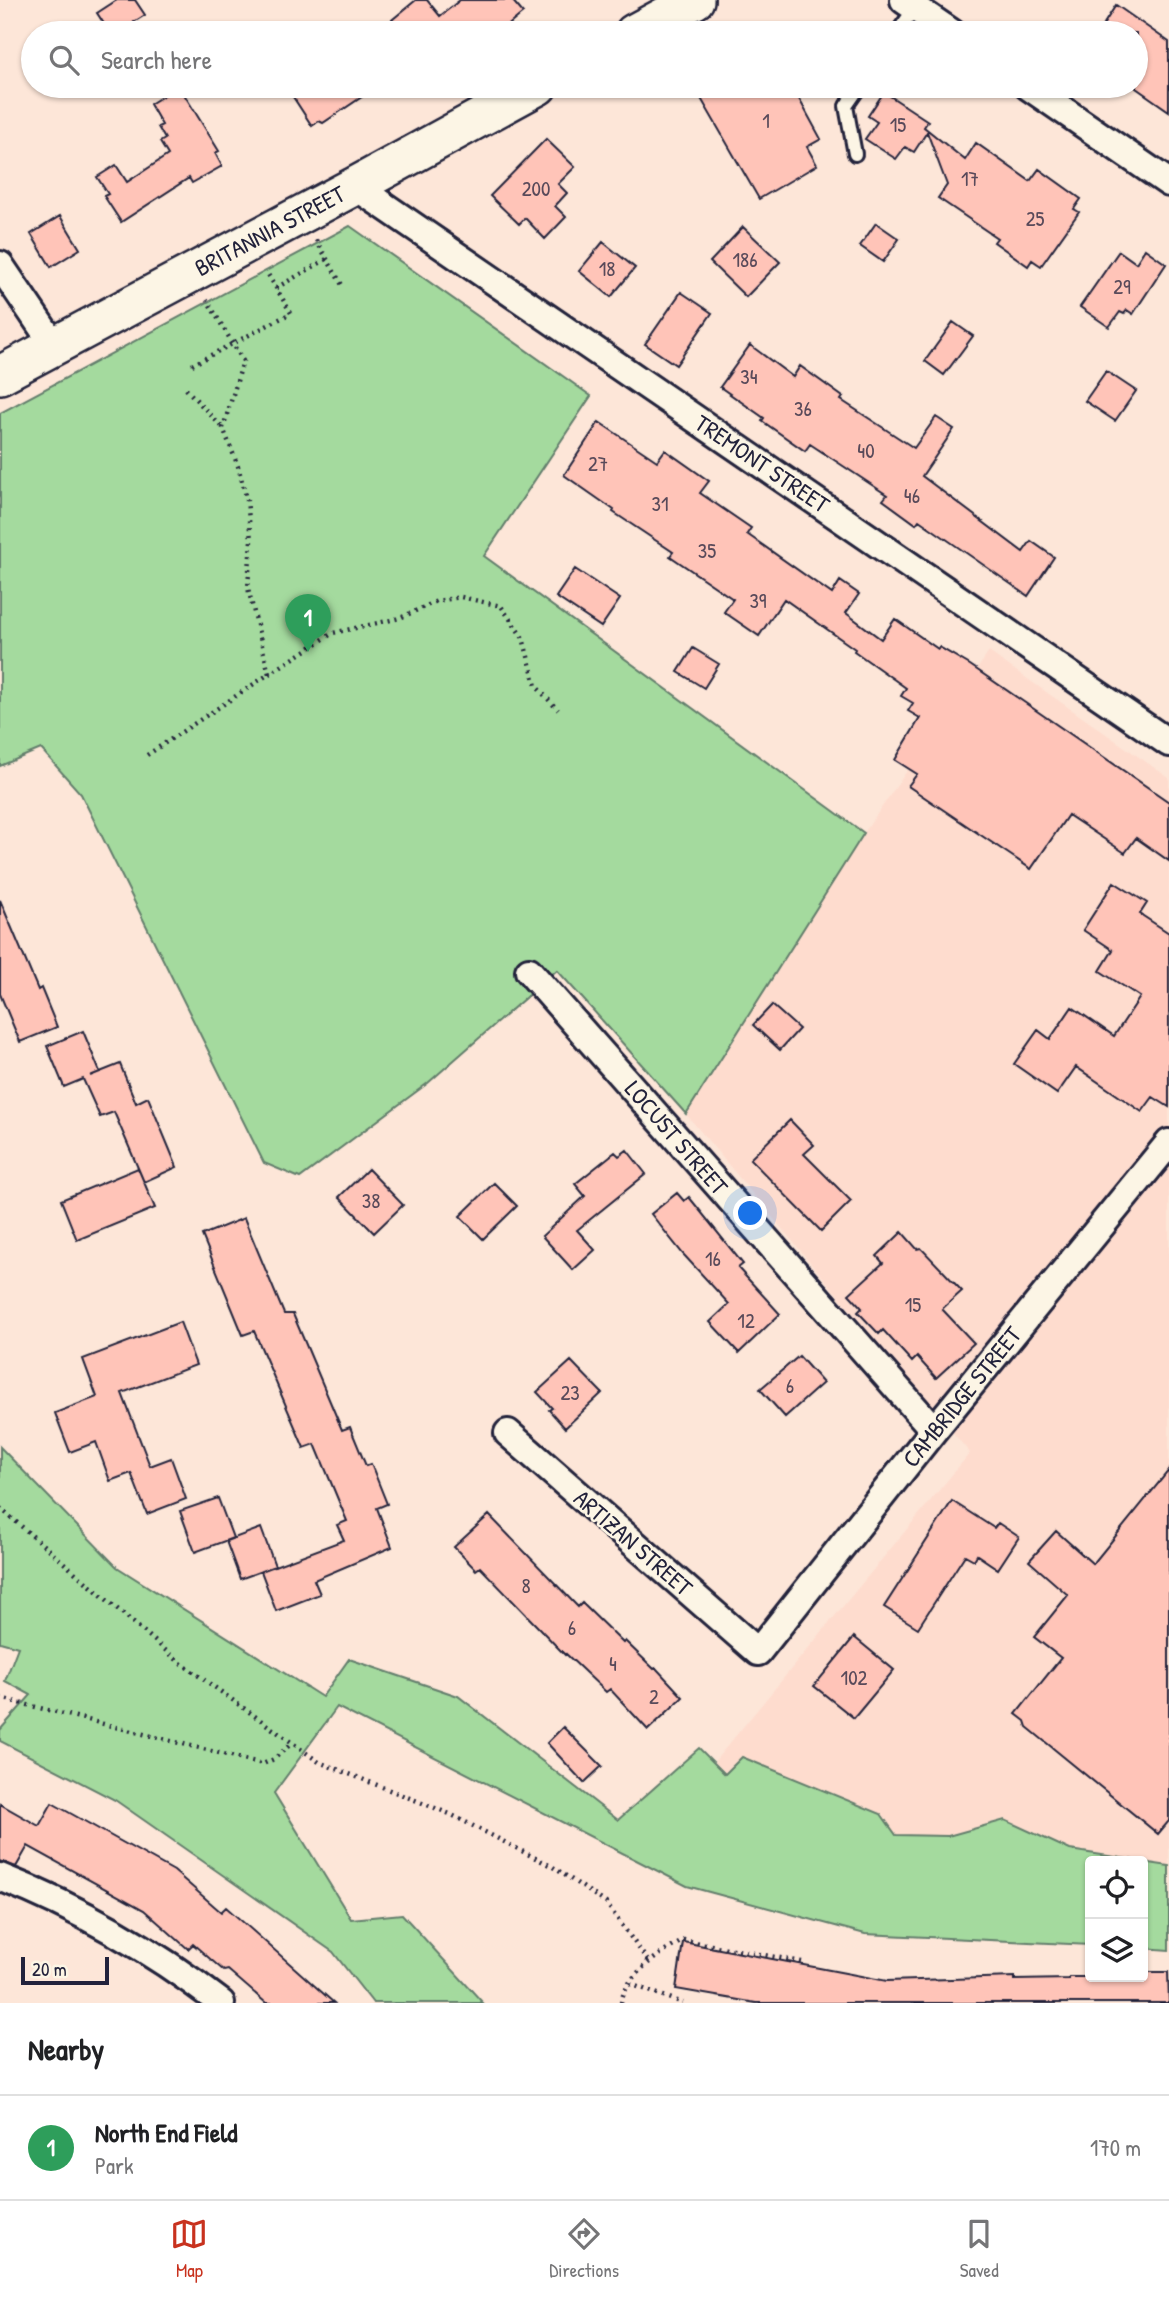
<!DOCTYPE html>
<html lang="en">
<head>
<meta charset="utf-8">
<style>
	:root { --surface:#fff; --page:#f2f2f2; --text:#202124; --muted:#757577; --line:#e0e0e0; --accent:#c8321e }
	body { margin:0; font-family:"Patrick Hand",sans-serif; background:var(--page); color:var(--text) }
	.controls { position:absolute; right:21px; bottom:21px; display:grid; overflow:hidden; border-radius:7px; box-shadow:0 2px 5px #0004 }
	.controls button { width:63px; height:63px; display:grid; place-items:center; padding:0; border:0; border-bottom:2px solid var(--line); background:var(--surface); color:var(--text); font:35px sans-serif }
	.scale { position:absolute; left:21px; bottom:18px; width:88px; box-sizing:border-box; padding-left:7px; border:4px solid #22223b; border-top:0; font-size:19px; line-height:24px; white-space:nowrap; color:#22223b; -webkit-text-stroke:5px #fcf5e5; paint-order:stroke }
	.you { position:absolute; left:751px; top:1214px; width:24px; height:24px; margin:-18px; border:5px solid #fff; border-radius:50%; background:#1a73e8; box-shadow:0 0 0 10px #1a73e833 }
	.badge { display:grid; place-items:center; width:46px; height:46px; border-radius:50%; background:var(--accent); color:#fff; font-size:23px; font-weight:700 }
	.pin { position:absolute; translate:-50% -58px; filter:drop-shadow(0 2px 4px #0008) }
	.pin::after { content:''; position:absolute; top:37px; width:24px; height:21px; background:inherit; clip-path:polygon(0 0,100% 0,50% 100%) }
	.list { margin:0; padding:0; list-style:none }
	h2 { display:flex; justify-content:space-between; align-items:center; height:91px; margin:0; padding:0 28px; font-size:30px }
	h2 small { font-size:23px; font-weight:400; color:var(--muted) }
	.list li { display:grid; grid-template-columns:46px 1fr auto; gap:21px; align-items:center; box-sizing:border-box; height:105px; padding:0 28px; border-top:2px solid var(--line) }
	.list b { display:block; font-size:26px; white-space:nowrap }
	.list p { margin:0; font-size:23px; white-space:nowrap; color:var(--muted) }
	.list em { font-size:23px; font-style:normal; color:var(--muted) }
	.icon { flex:none; width:38px; height:38px; fill:none; stroke:currentColor; stroke-width:2; stroke-linecap:round; stroke-linejoin:round }
	.map { position:relative; flex:none; width:1169px; height:2003px; overflow:hidden }
	.search { position:absolute; background:var(--surface); box-shadow:0 2px 5px #0004; left:21px; right:21px; top:21px; height:77px; display:flex; align-items:center; gap:18px; box-sizing:border-box; padding:0 24px; border-radius:38px; color:var(--muted); font-size:26px }
	.sheet { height:196px; background:var(--surface) }
	nav { display:flex; justify-content:space-around; align-items:center; box-sizing:border-box; height:98px; border-top:2px solid var(--line); background:var(--surface); font-size:19px; color:var(--muted) }
	nav a { display:grid; justify-items:center; gap:4px }
	nav .on { color:var(--accent) }
	.map>svg:first-child { display:block }
</style>
</head>
<body>
<div class="map">
<svg width="1169" height="2003" viewBox="0 0 1169 2003">
	<rect width="100%" height="100%" fill="#fde6d8"/>
	<filter id="ink" filterUnits="userSpaceOnUse"><feTurbulence type="fractalNoise" baseFrequency=".0143" numOctaves="2"/><feDisplacementMap in="SourceGraphic" scale="14" xChannelSelector="R" yChannelSelector="G"/><feConvolveMatrix kernelMatrix="1 2 1 2 8 2 1 2 1" color-interpolation-filters="sRGB"/></filter>
	<g filter="url(#ink)">
		<path fill="#fedcce" d="M989,652l180,126v1088l-99,-16 -65,-30 -57,16 -52,-1 -15,-21 -155,-40 -12,-12 256,-309 -284,-339 178,-281z"/>
		<path fill="#a4da9e" stroke="#637e6c" stroke-width="2" d="M350,226l241,170 -107,160 380,277 -178,281 -129,-144 -129,113 -128,95 -36,-15 -183,-369 -40,-45 -41,17v-353z
			M0,1447l117,120 205,130 27,-38 109,37 160,124 81,-72 26,26 17,-17 139,57 15,21 52,1 57,-16 65,30 70,11h-50v84l-225,-11 -178,-48 -350,-179 -63,86 77,126 51,-5 81,89h-110l-40,-51 -218,-152 -115,-59v-11l31,-35 -26,-14 13,-34 -18,-5z
			M1143,1862l26,4v84l-26,-2z"/>
		<path fill="#ffc4b8" stroke="#22223b" stroke-width="2" d="M117,0h18l10,15 -11,7 7,11h-31l-13,-20z
			M416,0h11l13,16 20,-16h52l11,13 -24,20h-123z
			M1116,5l53,37v69l-33,-23v-55h-38z
			M179,86l40,65 -4,2 7,13 -30,17 -3,-5 -68,44 -17,-26 4,-2 -11,-17 19,-12 11,17 41,-27 -8,-13 5,-3 -7,-12 4,-2 -12,-21z
			M286,86h92l-55,37 -4,-2 -7,5z
			M715,86h77l29,53 -14,8 10,18 -58,34 -60,-104z
			M884,92l44,29 -4,6 41,33 11,-17 54,38 9,-12 42,30 -7,10 5,3 -38,54 -9,-6 -4,6 -34,-24 3,-4 -59,-40 9,-13 -20,-53 -13,20 -9,-5 -9,12 -31,-20 12,-17 -9,-6z
			M546,139l29,28 -17,17 9,9 -12,13 11,11 -21,22 -20,-21 -6,6 -29,-28z
			M60,216l20,33 -29,18 -20,-33z
			M876,223l23,16 -16,23 -23,-16z
			M743,227l37,35 -34,35 -36,-35z
			M603,242l32,26 -24,29 -32,-26z
			M1145,249l21,15 -33,50 -6,-4 -3,4 -4,-2 -11,15 -29,-20 39,-56 17,12z
			M681,292l31,21 -36,52 -31,-21z
			M953,322l20,14 -29,39 -19,-14z
			M750,345l43,32 7,-11 43,31 -2,3 73,48 22,-31 18,12 -32,47 101,76 8,-11 23,16 -26,39 -109,-76 -3,4 -33,-24 4,-5 -77,-51 -5,7 -43,-30 2,-3 -44,-31z
			M1106,371l30,20 -21,30 -30,-20z
			M599,422l58,39 8,-11 44,31 -9,12 51,35 -4,6 85,60 8,-13 19,13 -13,19 35,26 14,-20 43,30 1,-2 31,18 199,137v59l-33,-23 -11,15 -57,-38 -37,54 -123,-83 9,-12 -22,-14 25,-42 -12,-7 5,-8 -12,-7 5,-8 -52,-37 1,-2 -71,-50 -25,37 -35,-24 9,-13 -63,-43 3,-4 -60,-40 1,-2 -50,-35z
			M575,569l45,30 -19,28 -45,-30z
			M693,648l26,16 -15,24 -26,-16z
			M1114,882l33,21 -7,11 29,19v174l-16,-10 -11,15 -66,-45 -19,27 -43,-30 24,-34 12,9 22,-32 42,29 26,-39 -40,-26 13,-21 -30,-20z
			M0,900l38,90 3,-2 16,39 -37,15 -20,-48z
			M772,1005l27,24 -19,21 -27,-25z
			M83,1031l17,41 -10,4 30,-12 16,39 12,-6 29,70 -33,15 -30,-70 -14,5 -17,-38 -19,8 -17,-41z
			M790,1120l24,25 -10,9 47,47 -30,30 -71,-72z
			M627,1150l19,24 -69,56 18,20 -22,20 -31,-34 43,-40 -10,-12 40,-32 4,4z
			M138,1168l17,40 -78,32 -16,-40z
			M368,1169l35,36 -29,28 -35,-36z
			M494,1183l23,23 -34,33 -23,-23z
			M677,1193l7,8 5,-4 54,67 -5,4 42,46 -41,39 -29,-31 19,-18 -46,-50 -32,-40z
			M244,1218l40,96h9l49,116 8,-3 16,39 5,-2 16,40 -10,4 15,39 -78,33 6,14 -44,17 -15,-40 83,-31 -7,-15 10,-4 -32,-77 -11,4 -50,-117 -11,4 -41,-100z
			M902,1232l15,17 4,-1 41,43 -20,18 32,34 -38,35 -19,-21 -5,5 -29,-32 -4,4 -21,-22 4,-4 -13,-14 34,-31 -6,-7z
			M180,1322l16,43 -74,28 28,73 21,-8 15,41 -39,15 -16,-41 -21,8 -14,-39 -26,10 -15,-39 42,-16 -14,-38z
			M799,1356l24,27 -38,34 -25,-28z
			M571,1361l31,32 -37,35 -16,-18 3,-2 -15,-16z
			M1169,1470v351l-11,13 -131,-107 -2,-6 -9,-7 45,-56 -27,-21 34,-42 -39,-34 27,-30 37,33z
			M218,1498l15,40 -38,14 -15,-41z
			M952,1501l42,27 4,-5 21,14 -21,32 -21,-14 -3,5 -9,-5 -47,73 -34,-21z
			M489,1515l89,92 4,-4 41,40 2,-2 29,28 2,-1 27,29 -35,33 -38,-41 -4,3 -40,-38 -1,1 -85,-88 -4,3 -22,-23z
			M261,1528l14,38 -35,13 -14,-38z
			M854,1637l40,33 -40,48 -40,-32z
			M563,1727l39,39 -18,17 -37,-40z
			M52,1803l122,68 47,41 5,-5 108,96h-68l-38,-33 -4,1 -31,-27 -5,5 -44,-39 -116,-64 -12,21 -16,-6v-57l39,22z
			M683,1942l204,39 128,-4v3l54,-1v-2h74v-5h25l1,31h-413l-80,-14z"/>
		<g fill="none" stroke-linecap="round" stroke-linejoin="round">
			<defs>
				<path id="service" d="M897,33l18,-25
					M855,154l-9,-48 14,-20"/>
				<path id="minor" d="M904,0l48,33
					M1028,86l141,97
					M355,186l814,557
					M0,265l54,80
					M529,971l405,459
					M508,1433l250,219 176,-222 235,-287
					M0,1877c79,31 154,74 221,126"/>
				<path id="secondary" d="M634,33l61,-33
					M0,375l355,-189 183,-100"/>
			</defs>
			<use href="#service" stroke="#22223b" stroke-width="18"/>
			<use href="#minor" stroke="#22223b" stroke-width="32"/>
			<use href="#secondary" stroke="#22223b" stroke-width="42"/>
			<path stroke="#22223b" stroke-width="4.5" stroke-dasharray="2 5" stroke-linecap="butt" d="M316,240l26,45
				M276,288l51,-29
				M192,365l99,-52 -25,-42
				M186,389l36,38
				M269,674l64,-41 67,-15 37,-17 24,-4 40,9 22,32 13,48 22,24
				M147,755l122,-81 -21,-86 3,-48 -4,-40 -9,-34 -15,-38 20,-67 -36,-61
				M0,1508l178,153 141,101 131,52 103,53 53,36 42,58
				M0,1698l263,66 11,-5 18,-16
				M630,1984l53,19
				M621,2003c5,-30 39,-49 63,-63l118,22"/>
			<use href="#service" stroke="#fcf5e5" stroke-width="12"/>
			<use href="#minor" stroke="#fcf5e5" stroke-width="26"/>
			<use href="#secondary" stroke="#fcf5e5" stroke-width="37"/>
		</g>
	</g>
	<g text-anchor="middle" stroke-width="5" stroke-linejoin="round" paint-order="stroke">
		<g font-size="21" fill="#594a5a">
			<text x="766" y="128">1</text>
			<text x="898" y="132">15</text>
			<text x="970" y="186">17</text>
			<text x="536" y="196">200</text>
			<text x="1035" y="226">25</text>
			<text x="745" y="267">186</text>
			<text x="607" y="276">18</text>
			<text x="1122" y="294">29</text>
			<text x="749" y="384">34</text>
			<text x="803" y="416">36</text>
			<text x="866" y="458">40</text>
			<text x="598" y="471">27</text>
			<text x="912" y="503">46</text>
			<text x="660" y="511">31</text>
			<text x="707" y="558">35</text>
			<text x="758" y="608">39</text>
			<text x="371" y="1208">38</text>
			<text x="713" y="1266">16</text>
			<text x="913" y="1312">15</text>
			<text x="746" y="1328">12</text>
			<text x="790" y="1393">6</text>
			<text x="570" y="1400">23</text>
			<text x="526" y="1593">8</text>
			<text x="572" y="1635">6</text>
			<text x="613" y="1671">4</text>
			<text x="854" y="1685">102</text>
			<text x="654" y="1704">2</text>
		</g>
		<g font-size="24" fill="#22223b" stroke="#fcf5e5">
			<text transform="translate(270 231) rotate(-28)" y="8">BRITANNIA STREET</text>
			<text transform="translate(762 464) rotate(34)" y="8">TREMONT STREET</text>
			<text transform="translate(676 1138) rotate(49)" y="8">LOCUST STREET</text>
			<text transform="translate(962 1397) rotate(-51)" y="8">CAMBRIDGE STREET</text>
			<text transform="translate(633 1543) rotate(41)" y="8">ARTIZAN STREET</text>
		</g>
	</g>
</svg>
<div class="controls">
<button><svg class="icon" aria-label="locate" viewBox="0 0 24 24"><circle cx="12" cy="12" r="6"/><path d="M12 2v4M12 18v4M2 12h4M18 12h4"/></svg></button>
<button><svg class="icon" aria-label="layers" viewBox="0 0 24 24"><path d="M12 4l9 5-9 5-9-5zM3 14l9 5 9-5"/></svg></button>
</div>
<div class="scale">20 m</div>
<div class="you"></div>
<div class="pin badge" style="left:308px;top:652px;background:#2e9e5b">1</div>
<div class="search"><svg class="icon" aria-label="search" viewBox="0 0 24 24"><circle cx="10" cy="10" r="6"/><path d="M15 15l6 6"/></svg>Search here</div>
</div>
<section class="sheet">
<h2>Nearby<small></small></h2>
<ul class="list">
<li><span class="badge" style="background:#2e9e5b">1</span><div><b>North End Field</b><p>Park</p></div><em>170 m</em></li>
</ul>
</section>
<nav>
<a class="on"><svg class="icon" aria-label="map" viewBox="0 0 24 24"><path d="M3 6l6-2 6 2 6-2v14l-6 2-6-2-6 2zM9 4v14M15 6v14"/></svg>Map</a>
<a><svg class="icon" aria-label="directions" viewBox="0 0 24 24"><path d="M12 3l9 9-9 9-9-9zM9 14v-3h6M13 9l2 2-2 2"/></svg>Directions</a>
<a><svg class="icon" aria-label="saved" viewBox="0 0 24 24"><path d="M7 4h10v16l-5-4-5 4z"/></svg>Saved</a>
</nav>
</body>
</html>
